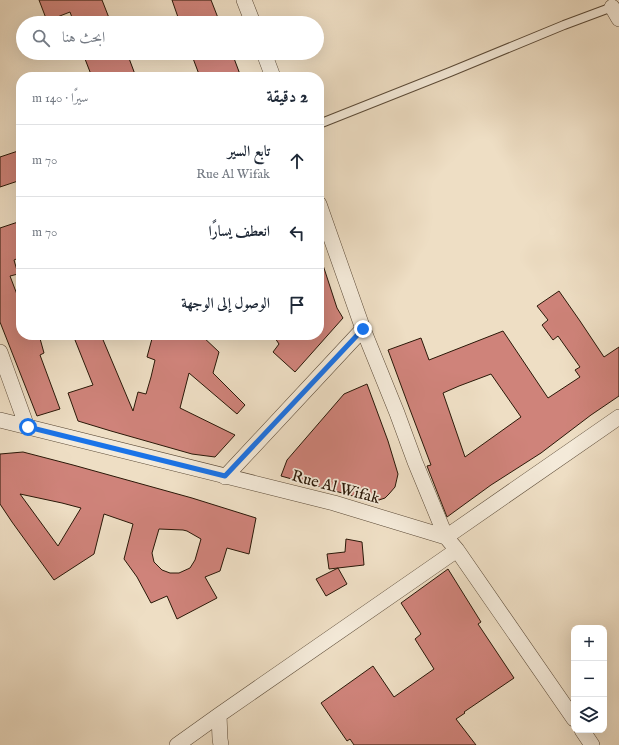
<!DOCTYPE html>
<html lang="ar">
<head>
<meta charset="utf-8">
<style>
	:root { --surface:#fff; --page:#f6f6f7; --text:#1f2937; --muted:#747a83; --line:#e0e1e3 }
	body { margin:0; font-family:"IM FELL English",Amiri,serif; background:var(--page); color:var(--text); direction:rtl }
	.controls { position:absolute; right:12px; bottom:12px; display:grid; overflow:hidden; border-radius:8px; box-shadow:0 4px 16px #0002 }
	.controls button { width:36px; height:36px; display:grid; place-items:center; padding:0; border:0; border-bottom:1px solid var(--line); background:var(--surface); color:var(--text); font:20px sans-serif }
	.stop { position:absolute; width:12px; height:12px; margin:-9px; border:3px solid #1a73e8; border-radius:50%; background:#fff }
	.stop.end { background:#1a73e8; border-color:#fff; box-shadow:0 1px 4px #0008 }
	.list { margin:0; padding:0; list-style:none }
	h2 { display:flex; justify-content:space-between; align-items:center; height:52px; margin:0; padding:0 16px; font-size:17px }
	h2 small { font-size:13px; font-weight:400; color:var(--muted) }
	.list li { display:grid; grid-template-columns:26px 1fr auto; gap:12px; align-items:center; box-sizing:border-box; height:72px; padding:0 16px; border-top:1px solid var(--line) }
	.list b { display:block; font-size:15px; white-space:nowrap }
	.list p { margin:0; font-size:13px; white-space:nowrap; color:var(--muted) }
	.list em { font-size:13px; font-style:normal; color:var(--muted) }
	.icon { flex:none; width:22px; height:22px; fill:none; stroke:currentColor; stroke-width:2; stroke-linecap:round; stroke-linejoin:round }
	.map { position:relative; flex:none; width:619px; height:745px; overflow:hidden; direction:ltr }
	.search { position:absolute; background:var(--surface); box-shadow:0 4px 16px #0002; left:16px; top:16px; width:308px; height:44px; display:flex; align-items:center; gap:10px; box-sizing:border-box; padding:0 14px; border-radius:22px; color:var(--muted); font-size:15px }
	.panel { position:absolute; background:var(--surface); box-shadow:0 4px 16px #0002; left:16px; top:72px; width:308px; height:268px; border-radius:16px; direction:rtl }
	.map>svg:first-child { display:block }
</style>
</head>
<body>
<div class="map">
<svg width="619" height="745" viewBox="0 0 619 745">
	<rect width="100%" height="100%" fill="#eedec4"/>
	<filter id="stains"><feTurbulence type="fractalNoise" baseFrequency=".005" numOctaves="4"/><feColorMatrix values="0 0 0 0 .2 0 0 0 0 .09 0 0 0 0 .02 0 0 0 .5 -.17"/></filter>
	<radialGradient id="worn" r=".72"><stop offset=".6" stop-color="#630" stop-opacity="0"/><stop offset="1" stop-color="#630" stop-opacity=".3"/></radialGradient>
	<path fill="#cf837a" stroke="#2a1808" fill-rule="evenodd" d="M39,0h63l9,23h-37l-4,-11 -23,9z
		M172,0h39l9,23h-40z
		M99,53h28l9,24h-44l-7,-18z
		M191,53h41l9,24h-41z
		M21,150v30l-21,7v-30z
		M21,221v36l-7,3 4,14 -8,2 11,29v30h18l5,18 -4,2 20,54 -23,7 -37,-94v-94z
		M322,262l15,46 6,10 -48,54 -22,-20 6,-8 -6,-9h46v-72z
		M559,291l21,30 24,36 15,-10v49l-28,19 -50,38 -50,32 -44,32 -20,-51 4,-1 -22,-58 -21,-57 33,-12 8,22 74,-29 45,67 32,-21 -5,-7 5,-3 -22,-31 -5,4 -11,-15 6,-5 -11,-14zM491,374l30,43 -56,40 -22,-64 16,-7z
		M73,335h28l32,76 5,-19 8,2 5,-17 4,-17 -8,-3 6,-22h48l18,17 -6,21 32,32 -8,9 -48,-41 -9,35 55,27 -20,22 -23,-3 -81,-23 -33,-10 -10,-28 25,-8z
		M367,384l21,57 10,33 -3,13 -6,7 -4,4 -9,3h-5l-90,-25 6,-16 57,-66z
		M23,452l50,13 119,33 64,20 -7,36 -22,-6 -7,23 -15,6 12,21 -40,21 -10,-23 -16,7 -14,-26 -13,-18 9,-35 -29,-10 -10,40 -40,26 -42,-58 -12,-18v-50zM20,494l42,9 19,5 -23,38zM159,529l24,1 4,1 14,8 -6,21 -5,8 -11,5h-9l-8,-3 -8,-8 -2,-9z
		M346,539l16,3 2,23 -35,4 -2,-15 18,-2z
		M338,568l9,16 -21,12 -10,-17z
		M448,569l33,53 -3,2 36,54 -50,34 1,1 -9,6 20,26h-122l-4,-6 -3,2 -26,-38 52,-37 21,31 40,-28 -19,-30 6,-5 -20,-31z"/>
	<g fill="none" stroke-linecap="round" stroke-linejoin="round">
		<defs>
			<path id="service" d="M319,124l131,-52 114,-47 51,-19"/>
			<path id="minor" d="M244,0l9,23
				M612,7l7,12
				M264,53l9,24
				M319,204l44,125 34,84 18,49 31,75 173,-120
				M0,352l27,75
				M0,420l334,83 112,34 11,13 117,169
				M225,477l138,-148
				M219,715l1,24 1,6
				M582,730l10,15
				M177,745l42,-30 238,-165"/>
		</defs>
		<use href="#service" stroke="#5b4a37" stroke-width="10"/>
		<use href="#minor" stroke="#5b4a37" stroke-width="16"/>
		<use href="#service" stroke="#f4ead9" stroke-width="8"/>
		<use href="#minor" stroke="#f4ead9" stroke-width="15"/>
	</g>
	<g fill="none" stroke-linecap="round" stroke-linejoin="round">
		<path stroke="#1a73e8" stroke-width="5" d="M28,427l197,49 138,-147"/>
	</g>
	<g text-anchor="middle" stroke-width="3.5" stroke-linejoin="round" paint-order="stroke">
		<g font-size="16" fill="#2a1808" stroke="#f4ead9">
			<text transform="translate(336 486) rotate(15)" y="6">Rue Al Wifak</text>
		</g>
	</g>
	<rect width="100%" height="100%" filter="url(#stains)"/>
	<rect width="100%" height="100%" fill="url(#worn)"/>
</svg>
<div class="controls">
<button>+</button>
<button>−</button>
<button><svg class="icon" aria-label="layers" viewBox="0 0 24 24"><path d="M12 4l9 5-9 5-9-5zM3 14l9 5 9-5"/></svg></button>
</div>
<div class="stop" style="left:28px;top:427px"></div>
<div class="stop end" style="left:363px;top:329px"></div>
<div class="search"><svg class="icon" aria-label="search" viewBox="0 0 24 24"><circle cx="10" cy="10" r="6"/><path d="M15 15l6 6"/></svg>ابحث هنا</div>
<section class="panel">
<h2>2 دقيقة<small>سيرًا · 140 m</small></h2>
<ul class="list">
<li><svg class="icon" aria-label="ahead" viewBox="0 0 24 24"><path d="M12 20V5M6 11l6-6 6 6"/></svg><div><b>تابع السير</b><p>Rue Al Wifak</p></div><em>70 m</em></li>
<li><svg class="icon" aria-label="left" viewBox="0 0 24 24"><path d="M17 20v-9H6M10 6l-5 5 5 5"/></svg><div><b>انعطف يسارًا</b></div><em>70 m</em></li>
<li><svg class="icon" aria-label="arrive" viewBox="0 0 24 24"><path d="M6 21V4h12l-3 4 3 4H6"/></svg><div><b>الوصول إلى الوجهة</b></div></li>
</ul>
</section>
</div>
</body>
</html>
